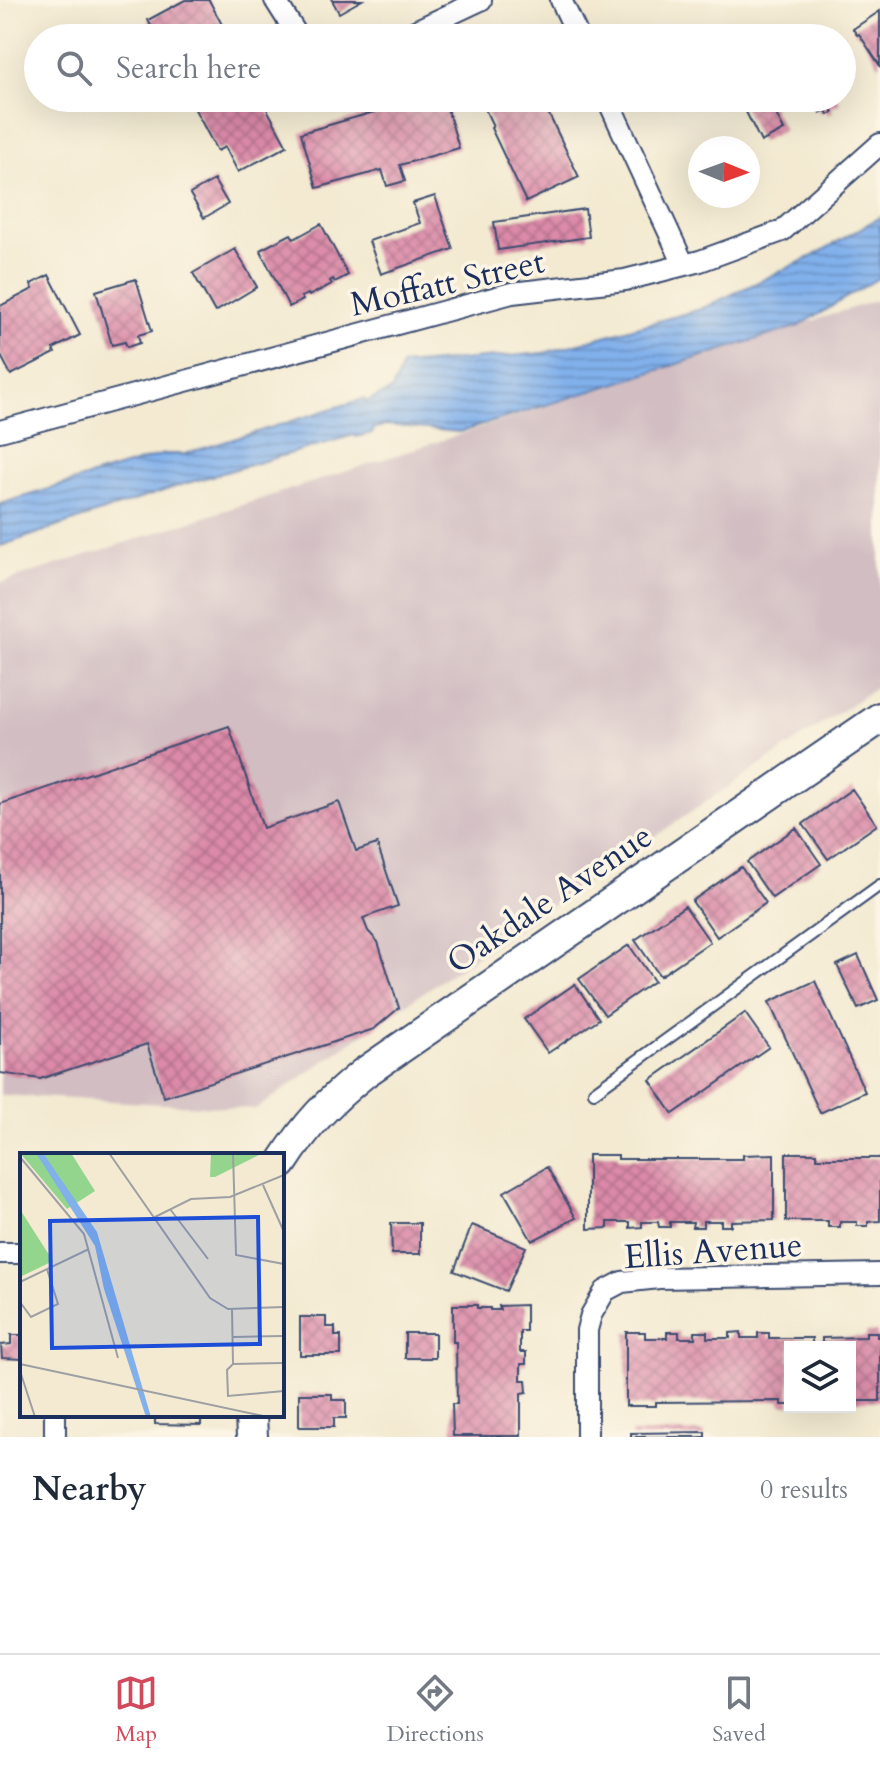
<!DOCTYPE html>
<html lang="en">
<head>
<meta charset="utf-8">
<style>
	:root { --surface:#fff; --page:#f6f6f7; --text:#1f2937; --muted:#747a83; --line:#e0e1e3; --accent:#d1495b }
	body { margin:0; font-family:Cardo,serif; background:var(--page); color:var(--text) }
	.controls { position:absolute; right:24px; bottom:24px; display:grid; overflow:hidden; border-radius:0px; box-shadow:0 8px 32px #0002 }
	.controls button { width:72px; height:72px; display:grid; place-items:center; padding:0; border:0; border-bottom:2px solid var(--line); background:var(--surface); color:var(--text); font:40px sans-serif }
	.compass { position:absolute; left:688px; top:136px; width:72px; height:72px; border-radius:50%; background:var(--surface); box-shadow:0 8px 32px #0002; rotate:91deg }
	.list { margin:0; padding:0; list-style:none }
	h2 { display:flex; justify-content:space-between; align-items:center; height:104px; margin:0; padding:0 32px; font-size:34px }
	h2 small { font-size:26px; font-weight:400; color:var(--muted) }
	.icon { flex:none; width:44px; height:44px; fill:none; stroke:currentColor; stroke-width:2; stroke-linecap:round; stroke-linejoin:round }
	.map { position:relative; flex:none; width:880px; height:1437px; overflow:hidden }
	.search { position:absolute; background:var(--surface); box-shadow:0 8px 32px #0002; left:24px; right:24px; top:24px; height:88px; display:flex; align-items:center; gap:20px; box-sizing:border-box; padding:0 28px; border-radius:44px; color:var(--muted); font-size:30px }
	.sheet { height:216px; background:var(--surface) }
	nav { display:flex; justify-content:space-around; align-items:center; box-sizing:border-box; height:112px; border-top:2px solid var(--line); background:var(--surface); font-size:22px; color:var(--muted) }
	nav a { display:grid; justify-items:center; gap:4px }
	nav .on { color:var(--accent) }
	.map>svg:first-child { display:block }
</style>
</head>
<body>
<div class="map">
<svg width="880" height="1437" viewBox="0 0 880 1437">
	<defs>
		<pattern id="water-rules" width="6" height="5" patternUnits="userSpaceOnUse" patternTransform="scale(2)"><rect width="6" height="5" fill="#81b0eb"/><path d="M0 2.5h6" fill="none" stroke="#6990c2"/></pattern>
		<pattern id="building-cross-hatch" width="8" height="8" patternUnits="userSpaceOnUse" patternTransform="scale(2)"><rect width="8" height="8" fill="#dc8aa8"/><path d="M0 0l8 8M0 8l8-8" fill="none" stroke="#b2718c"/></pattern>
	</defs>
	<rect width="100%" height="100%" fill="#fcf5e5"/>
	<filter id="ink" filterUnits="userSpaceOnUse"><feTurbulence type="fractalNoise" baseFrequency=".0125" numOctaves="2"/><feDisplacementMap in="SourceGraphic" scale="16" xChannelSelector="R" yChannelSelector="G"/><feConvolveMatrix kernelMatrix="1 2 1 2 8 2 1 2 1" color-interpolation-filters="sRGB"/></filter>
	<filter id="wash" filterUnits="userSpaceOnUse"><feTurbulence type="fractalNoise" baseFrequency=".006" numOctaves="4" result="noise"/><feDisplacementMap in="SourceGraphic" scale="32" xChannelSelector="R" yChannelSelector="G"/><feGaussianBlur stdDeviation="1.8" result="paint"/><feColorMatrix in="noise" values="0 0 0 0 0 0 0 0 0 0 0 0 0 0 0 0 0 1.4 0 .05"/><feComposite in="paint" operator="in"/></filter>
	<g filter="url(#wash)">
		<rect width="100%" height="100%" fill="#f3ead1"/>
		<path fill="#d2bec2" d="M880,299v386l-468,315 -156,109 -256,-14v-512z"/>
		<path fill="url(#water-rules)" stroke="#4e70a4" stroke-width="2" d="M880,217v60l-81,49 -339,106 -74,-7 -13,4v4l-17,4 -2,-2 -170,49 -184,62v-42l164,-50h21l162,-50 17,-5 2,3 26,-12 10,-25 142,-12 157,-44 110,-52z"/>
		<g id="blocks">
			<path fill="url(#building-cross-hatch)" d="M185,0h24l20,38h-72l-9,-18z
				M332,0h30l-23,13z
				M880,11v55l-21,-32 -2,1 -4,-6z
				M189,98h72l26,48 -49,26 -13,-25 -8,4z
				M423,98h21l15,50 -59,17 5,16 -18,5 -5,-16 -65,18 -16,-55z
				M482,98h59l38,79 -53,25 -35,-74 2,-2 -12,-25z
				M739,98h29l16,32 -23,12z
				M812,98h25l3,5 -9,5 2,4 -5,3 -2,-5 -6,3z
				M214,180l14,24 -24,14 -14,-24z
				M435,196l18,53 -72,25 -12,-33 51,-18 -7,-20z
				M585,209l4,28 -91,13 -4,-28z
				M321,224l27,51 -13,7 -2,-3 -3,2 2,3 -23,12 -1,-2 -7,3 2,3 -14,7 -29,-57 31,-16 3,5z
				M235,249l22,38 -42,25 -22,-39z
				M49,275l31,60 -27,14 2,4 -44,22 -11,-21v-48l33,-17 -2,-5z
				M136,279l16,52 -14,4 2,8 -13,4 -2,-5 -13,3 -16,-54z
				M229,726l34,102 76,-26 17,49 21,-7 21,62 -35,12 5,13 10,11 21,66 -25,21 -210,68 -17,-53 -107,35 -40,-6v-269z
				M852,789l25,36 -49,34 -25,-35z
				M796,828l25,36 -49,34 -25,-36z
				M741,867l25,36 -49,34 -25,-36z
				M685,906l25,36 -50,34 -25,-36z
				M629,945l25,36 -49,34 -26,-36z
				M858,955l20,45 -20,9 -21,-44z
				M815,981l50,111 -45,21 -51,-111z
				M575,984l24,35 -51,34 -24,-34z
				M745,1013l24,34 -96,67 -23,-34z
				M786,1153h31v5h63v63l-12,1v4h-11v-4h-17v5h-12v-6h-42z
				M774,1154v66l-43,1v5h-10v-5h-18v6h-11l1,-5h-23v5h-11l-1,-5h-16v5l-12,1v-6h-22v6l-20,1v-74h30v4h125v-4z
				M547,1167l29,51 -44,23 -28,-49z
				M391,1223h29v31h-28z
				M472,1225l54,22 -20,44 -52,-20z
				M453,1305h24v3h13v2h10l-1,-4 27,-1v26h-6v21h6v12h-5v16h5l1,12 -6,1v43h-68l-1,-32h5l-1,-62h-3z
				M300,1317h26v10h9v9h6v19h-41z
				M626,1332h19v6h22v-6h12v6h16v-6h12v6h23v-5l11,-1v6h17v-5h11v5h43v9h-22v58h-9v-4l-125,1v4h-30z
				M866,1332h11v5h3v64h-25v4h-5v-58h-28v-9l44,-1z
				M405,1333h30v25h-30z
				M11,1335h11v24l-20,-1 -1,-13 10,-1z
				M299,1394h33v6h14v18h-12v9h-35z
				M155,1415h46v10l-46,-1z
				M705,1432v5h-74v-4z"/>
		</g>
	</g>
	<g filter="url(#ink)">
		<use href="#blocks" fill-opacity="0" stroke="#3b4b6f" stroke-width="2"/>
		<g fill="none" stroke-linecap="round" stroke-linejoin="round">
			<defs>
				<path id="lane" d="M594,1092l286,-207"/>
				<path id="street" d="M275,0l24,38
					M561,0l18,38
					M400,38l81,-38
					M607,98l77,167
					M0,431l512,-138 113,-13 75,-19 82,-30 98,-87
					M0,1253h22
					M55,1415v22
					M587,1437v-107l4,-15 14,-24 17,-9 37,-4 221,-4"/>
				<path id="secondary" d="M282,1163c25,-39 46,-61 82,-90l516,-355
					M251,1415l1,22"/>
			</defs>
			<use href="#lane" stroke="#3b4b6f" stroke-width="14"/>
			<use href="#street" stroke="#3b4b6f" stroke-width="24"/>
			<use href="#secondary" stroke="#3b4b6f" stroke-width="34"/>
			<use href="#lane" stroke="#fff" stroke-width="10"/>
			<use href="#street" stroke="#fff" stroke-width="20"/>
			<use href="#secondary" stroke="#fff" stroke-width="30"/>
		</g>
	</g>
	<g text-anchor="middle" stroke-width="7" stroke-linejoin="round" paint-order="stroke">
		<g font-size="34" fill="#1b2f5e" stroke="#fcf5e5">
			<text transform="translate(447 282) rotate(-13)" y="12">Moffatt Street</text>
			<text transform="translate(549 898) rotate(-34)" y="12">Oakdale Avenue</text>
			<text transform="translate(713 1250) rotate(-4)" y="12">Ellis Avenue</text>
		</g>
	</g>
	<g transform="translate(20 1153)">
		<rect width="264" height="264" fill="#f3ead1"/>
		<path d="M191,0h52l-48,24h-5zM1,58l32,50 -33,16v-65z" fill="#93d58c"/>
		<path d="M0,0h51l24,38 -28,18z" fill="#93d58c"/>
		<path d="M16,0h7l54,79 54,185h-5l-42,-128 -9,-43z" fill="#81b0eb"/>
		<path fill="none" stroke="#9d9fa3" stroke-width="2" d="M89,0l101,145 18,11 56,-2M213,0l3,102 48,9M0,4l64,77 34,124M243,32l21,47M150,56l38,50M133,65l38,-19 39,-2 54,-22M0,129l69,-33M0,149l11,15 27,-13 -11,-35M212,156l1,55M213,184l51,-1M0,211l248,53M213,211l-6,6 1,26 56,-5M213,211l51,-1M0,218l15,46"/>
		<path fill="#1d4ed8" fill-opacity="0.15" stroke="#1d4ed8" stroke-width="4" d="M238,64l2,127 -208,4 -2,-127z"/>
		<rect width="264" height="264" fill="none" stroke="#1b2f5e" stroke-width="4"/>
	</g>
</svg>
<div class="controls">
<button><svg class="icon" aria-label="layers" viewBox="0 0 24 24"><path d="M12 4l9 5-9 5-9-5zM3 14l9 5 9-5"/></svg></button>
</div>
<svg class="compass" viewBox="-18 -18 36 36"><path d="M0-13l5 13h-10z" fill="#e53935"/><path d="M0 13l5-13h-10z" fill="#747a83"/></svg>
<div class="search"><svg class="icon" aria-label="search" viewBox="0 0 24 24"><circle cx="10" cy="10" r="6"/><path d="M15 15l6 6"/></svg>Search here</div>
</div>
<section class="sheet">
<h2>Nearby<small>0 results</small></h2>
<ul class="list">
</ul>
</section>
<nav>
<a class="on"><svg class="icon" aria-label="map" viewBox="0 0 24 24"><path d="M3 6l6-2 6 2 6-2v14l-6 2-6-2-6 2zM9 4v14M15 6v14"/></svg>Map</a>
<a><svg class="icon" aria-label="directions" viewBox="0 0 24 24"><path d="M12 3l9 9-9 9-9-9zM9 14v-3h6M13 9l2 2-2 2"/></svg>Directions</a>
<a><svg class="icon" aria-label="saved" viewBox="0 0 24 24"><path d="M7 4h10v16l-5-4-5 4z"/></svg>Saved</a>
</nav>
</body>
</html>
